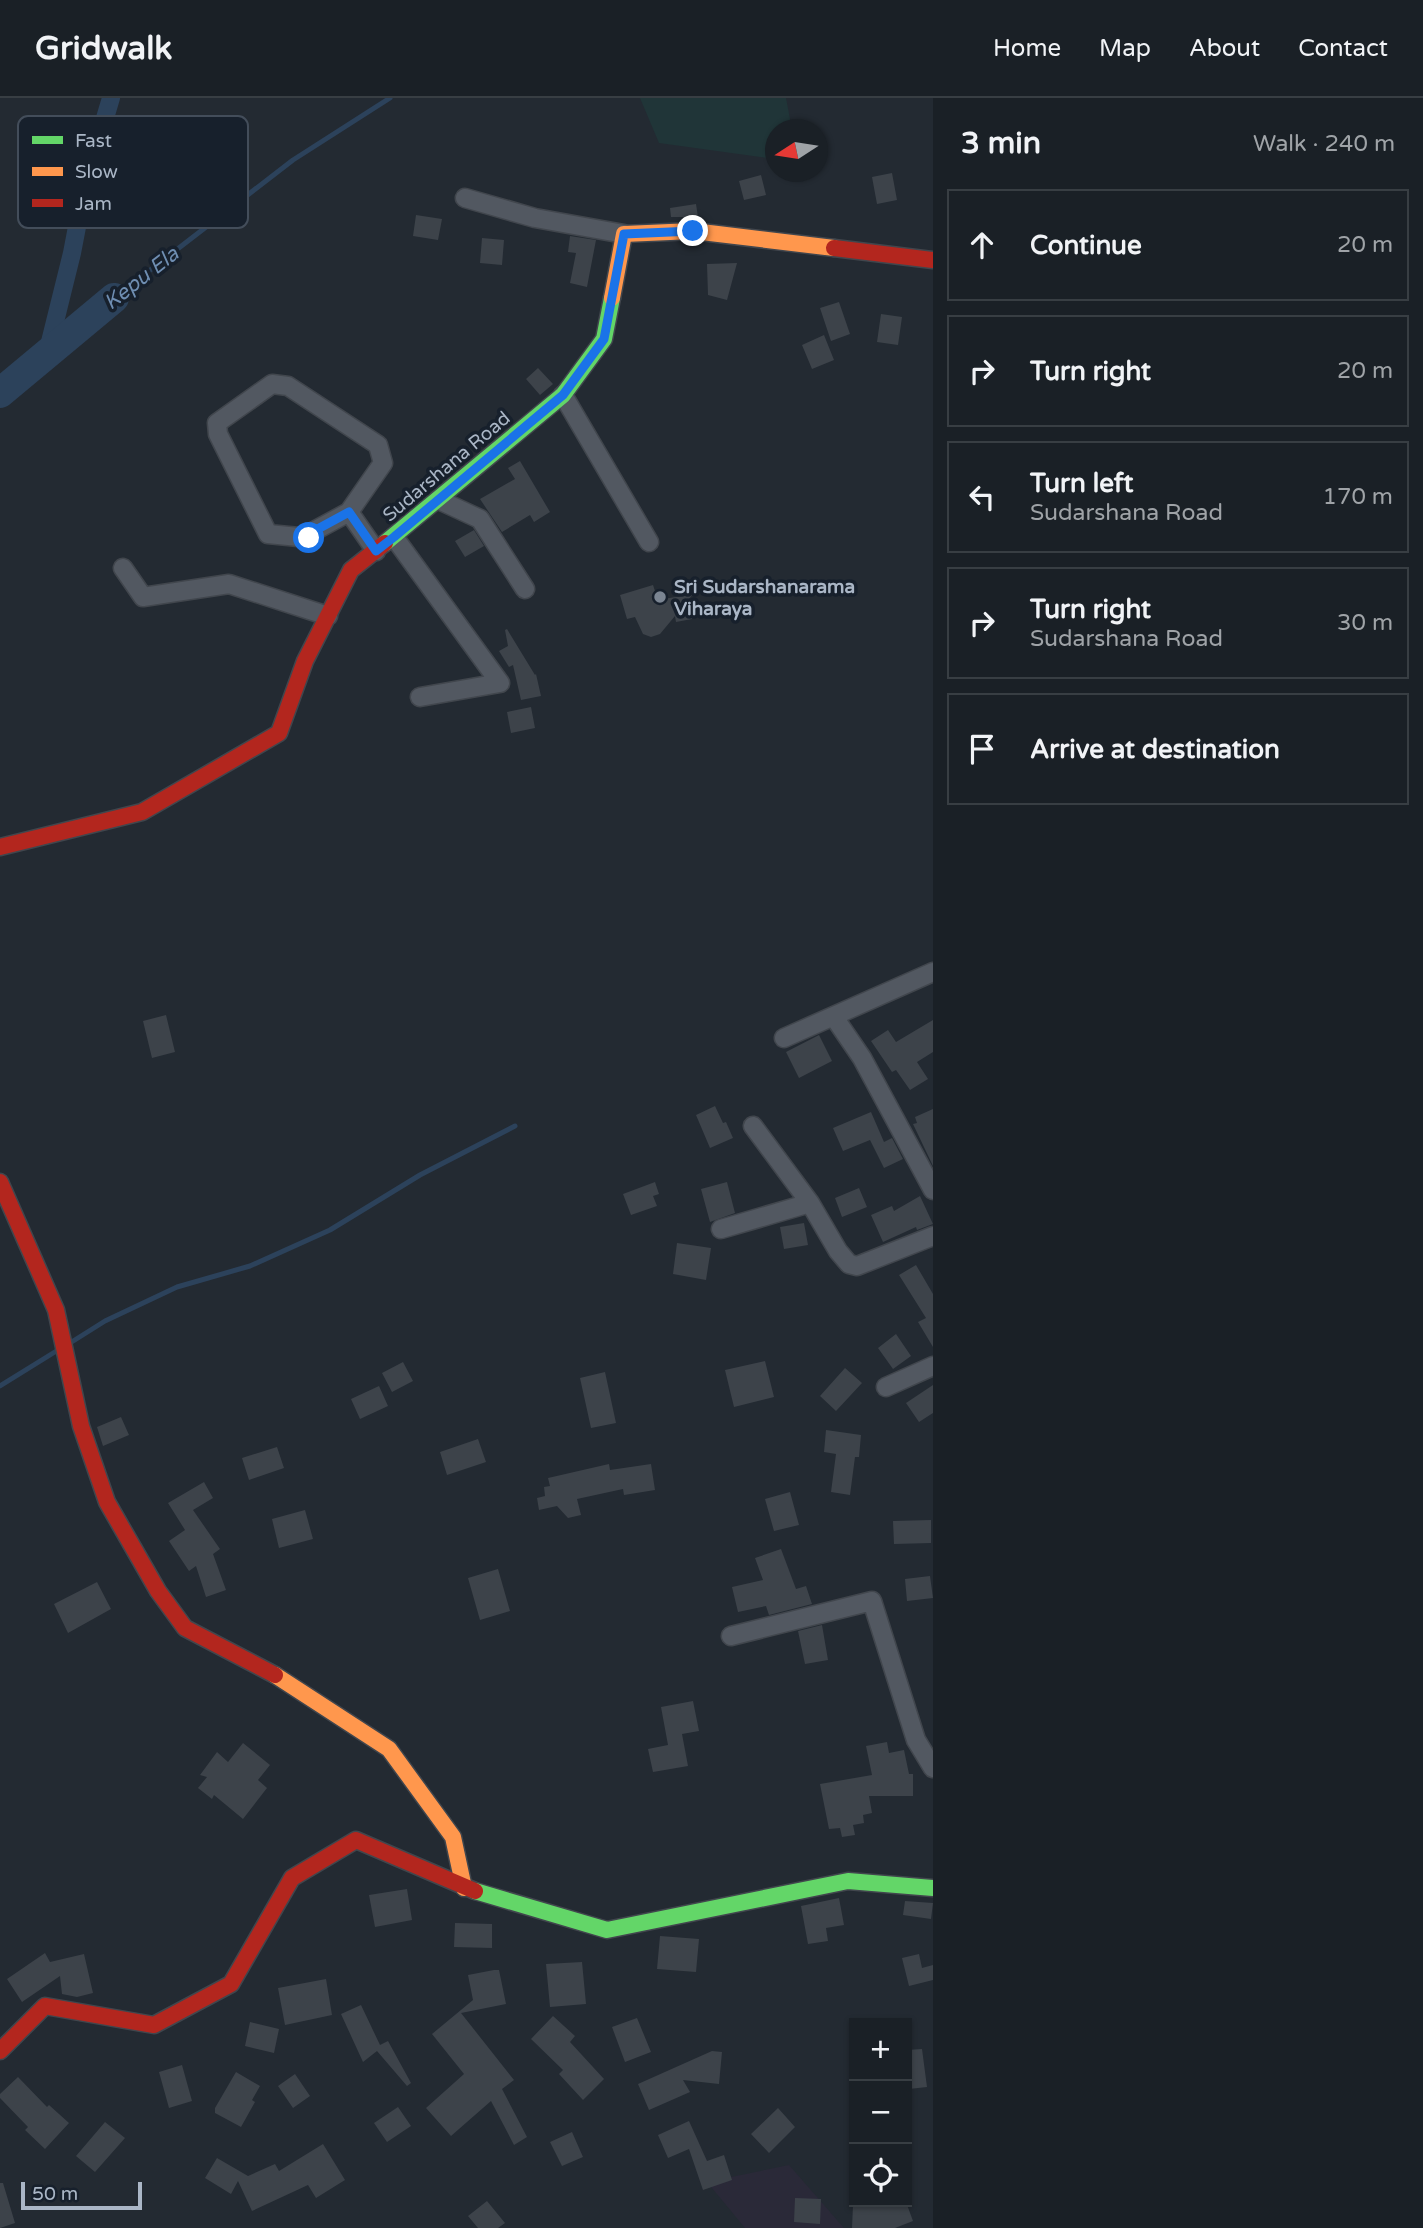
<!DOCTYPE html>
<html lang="en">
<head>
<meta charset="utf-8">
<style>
	:root { --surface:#1a2026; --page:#272d32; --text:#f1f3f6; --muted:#9fa3a7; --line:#383e43 }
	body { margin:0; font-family:"Varela Round",sans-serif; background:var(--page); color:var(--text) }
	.controls { position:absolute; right:21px; bottom:21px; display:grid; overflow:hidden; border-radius:0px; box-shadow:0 2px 5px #0004 }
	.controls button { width:63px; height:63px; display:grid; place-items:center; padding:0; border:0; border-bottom:2px solid var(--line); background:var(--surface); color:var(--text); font:35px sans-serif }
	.compass { position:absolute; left:765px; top:21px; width:63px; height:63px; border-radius:50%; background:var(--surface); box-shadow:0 2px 5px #0004; rotate:258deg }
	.scale { position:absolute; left:21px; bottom:18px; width:121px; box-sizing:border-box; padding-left:7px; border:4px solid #aab6c6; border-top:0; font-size:19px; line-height:24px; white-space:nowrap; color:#aab6c6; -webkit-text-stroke:5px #17202c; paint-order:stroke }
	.stop { position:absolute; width:21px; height:21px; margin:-16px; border:5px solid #1a73e8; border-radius:50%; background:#fff }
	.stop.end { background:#1a73e8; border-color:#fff; box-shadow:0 2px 7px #0008 }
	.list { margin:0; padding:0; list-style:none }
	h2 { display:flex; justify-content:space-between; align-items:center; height:91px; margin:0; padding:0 28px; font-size:30px }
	h2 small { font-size:23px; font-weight:400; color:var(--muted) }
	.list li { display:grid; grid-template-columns:46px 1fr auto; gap:21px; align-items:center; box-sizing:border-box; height:112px; margin:0 14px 14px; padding:0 14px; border:2px solid var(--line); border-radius:0px }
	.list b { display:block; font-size:26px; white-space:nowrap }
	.list p { margin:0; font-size:23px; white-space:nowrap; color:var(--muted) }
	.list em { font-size:23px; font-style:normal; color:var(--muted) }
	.icon { flex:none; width:38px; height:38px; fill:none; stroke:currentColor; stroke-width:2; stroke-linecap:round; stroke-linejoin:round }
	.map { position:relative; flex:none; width:933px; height:2130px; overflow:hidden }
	header { display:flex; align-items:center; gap:42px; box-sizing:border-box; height:98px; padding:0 35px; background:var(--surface); border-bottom:2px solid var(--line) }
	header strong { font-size:33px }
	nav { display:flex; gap:38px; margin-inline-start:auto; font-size:24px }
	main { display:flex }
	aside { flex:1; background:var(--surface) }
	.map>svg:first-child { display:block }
</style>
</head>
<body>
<header>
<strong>Gridwalk</strong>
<nav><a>Home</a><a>Map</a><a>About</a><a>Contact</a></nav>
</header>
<main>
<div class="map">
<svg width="933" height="2130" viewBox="0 0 933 2130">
	<rect width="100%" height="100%" fill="#232a32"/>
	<path fill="#2a2938" d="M789,2067l55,63h-99l-38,-46z"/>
	<path fill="#203538" d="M640,0h146l6,31 -16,1 -1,29 -116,-16z"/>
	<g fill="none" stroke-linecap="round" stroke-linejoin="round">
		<path stroke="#2c425b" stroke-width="5" d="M114,200l179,-138 97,-62
			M70,1245l35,-22 72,-34 73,-21 80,-36 90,-55 95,-49
			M0,1288l58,-36"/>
		<path stroke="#2c425b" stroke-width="18" d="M47,256l25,-101 13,-68 26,-87"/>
		<path stroke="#2c425b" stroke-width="30" d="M0,295l114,-95"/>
	</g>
	<path fill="#3d434a" d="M892,75l5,27 -20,4 -5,-27z
		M761,77l5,20 -22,5 -5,-19z
		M696,106l2,13h-27l-1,-9z
		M416,117l26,4 -4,21 -25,-4z
		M570,138l26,4 -9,47 -17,-4 6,-30 -8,-1z
		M482,140l22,2 -2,25 -22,-2z
		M737,165l-10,37 -19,-5 -1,-31z
		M839,204l11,32 -19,7 -11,-33z
		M881,216l21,3 -4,28 -21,-3z
		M824,237l10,25 -22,9 -10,-24z
		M538,270l15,16 -13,11 -14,-16z
		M520,363l30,51 -16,10 -4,-7 -28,17 -22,-33 35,-20 -7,-11z
		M474,432l10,16 -19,11 -10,-16z
		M653,487l5,15 35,-6 -4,5 3,20 -16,3 -1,-6 -15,18 -9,3 -8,-3 -8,-17 -8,2 -7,-24z
		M507,531l28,46 1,-1 5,22 -20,4 -8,-35 -4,2 -10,-16 9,-5 -3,-16z
		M531,609l4,21 -24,5 -4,-21z
		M166,917l9,37 -23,6 -9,-37z
		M933,922v32l-16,10 11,17 -18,11 -14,-20 -4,2 -21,-31 17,-11 8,12z
		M819,937l13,26 -33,17 -13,-26z
		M715,1008l8,17 3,-1 7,16 -23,10 -14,-33z
		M933,1011v57l-20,-42 4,-1 -2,-6z
		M871,1014l13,30 8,-4 11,21 -19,9 -14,-28 -27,11 -10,-23z
		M655,1084l4,12 -6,2 4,10 -26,9 -8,-21z
		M727,1084l8,31 -25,9 -9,-33z
		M859,1090l8,19 -25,10 -7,-19z
		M920,1098l13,28 -16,6 -1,-3 -33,15 -12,-27 21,-9 2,5z
		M804,1125l4,22 -24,4 -4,-22z
		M677,1145l34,5 -5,32 -33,-6z
		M916,1167l17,29v53l-15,-25 8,-4 -27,-43z
		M896,1236l15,22 -18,13 -15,-21z
		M765,1263l9,36 -40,10 -9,-37z
		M403,1264l10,19 -21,11 -10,-19z
		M845,1270l17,15 -26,28 -16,-15z
		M605,1274l11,51 -25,5 -11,-50z
		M933,1287v28l-14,9 -13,-19z
		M379,1288l9,20 -28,13 -9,-20z
		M121,1319l8,18 -26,11 -6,-19z
		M826,1332l35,5 -2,22h-4l-5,38 -19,-3 5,-38 -12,-2z
		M478,1341l8,23 -39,13 -7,-23z
		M277,1349l7,21 -35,12 -7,-22z
		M609,1366l1,6 41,-6 4,26 -31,5 -1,-6 -46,10 4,16 -13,3 -11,-12 -18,4 -2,-12 8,-2 -1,-9 6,-1 -2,-8z
		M204,1384l9,16 -20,12 27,39 -7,5 13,36 -20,7 -10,-31 -7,5 -20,-30 16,-11 -17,-27z
		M790,1394l9,33 -25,6 -9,-32z
		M305,1412l8,29 -34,9 -7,-29z
		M931,1422v23l-37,1 -1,-23z
		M781,1451l15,40 10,-3 6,18 -43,11 -3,-9 -28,6 -6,-25 31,-7 -8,-22z
		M498,1471l12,42 -30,9 -12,-42z
		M930,1478l3,22 -26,3 -2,-22z
		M97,1484l14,27 -43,24 -14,-29z
		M822,1527l6,35 -23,4 -7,-33z
		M693,1603l6,30 -17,3 6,32 -35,6 -5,-23 20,-4 -7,-38z
		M887,1644l2,11 15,-3 5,24h4v22h-44l3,17 -9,2 1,8 -11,2 2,10 -13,2 -2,-9 -11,1 -9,-45 52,-9 -6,-29z
		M243,1645l27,22 -12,15 9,8 -24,31 -29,-24 -2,4 -14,-11 9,-11 -7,-2 17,-23 11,10z
		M407,1791l5,31 -37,7 -6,-32z
		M839,1800l5,27 -18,3 2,13 -20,3 -7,-38z
		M905,1803l28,2 -2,16 -28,-4z
		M455,1825l37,1v24l-38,-1z
		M660,1838l39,3 -3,33 -39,-3z
		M45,1855l5,9 34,-8 9,39 -16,4 -15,-3 -2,-18 -38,26 -15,-23z
		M919,1856l3,14 11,-3v15l-24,6 -7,-28z
		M582,1864l4,42 -36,3 -4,-43z
		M494,1872h5l7,34 -45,9 53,67 -12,9 25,48 -13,8 -23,-44 -40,35 -25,-28 38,-34 -32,-40 41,-34 -5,-25z
		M326,1881l6,36 -47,10 -7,-37z
		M361,1907l19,40 8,-4 23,42 -4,3 -30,-35 -14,11 -22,-48z
		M553,1918l22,20 -5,6 34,37 -21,21 -24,-26 4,-4 -32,-31z
		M637,1920l14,34 -26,10 -13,-35z
		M250,1924l29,7 -5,24 -29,-7z
		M922,1951l5,38 -18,2 -2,-39z
		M712,1953l10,1 -3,32 -36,-4 7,12 -41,18 -11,-26z
		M182,1967l10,36 -23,7 -10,-36z
		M236,1974l24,14 -8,14 3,2 -14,25 -26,-14v-5z
		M295,1976l15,22 -17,12 -15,-22z
		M18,1979l29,30 2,-2 20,18 -24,26 -20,-19 3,-3 -28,-29v-4z
		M398,2009l13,19 -24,16 -13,-19z
		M778,2010l17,19 -26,26 -18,-19z
		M689,2023l18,40 17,-6 8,25 -29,10 -14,-41 -21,9 -10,-23z
		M105,2024l20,16 -30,34 -19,-16z
		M572,2034l11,25 -21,9 -12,-24z
		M323,2046l22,36 -29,18 -8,-13 -56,26 -14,-30 -7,13 -26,-16 12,-20 31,18 27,-12 4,7z
		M0,2085h3l12,40 -15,5z
		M795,2100l26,1 -1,25 -26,-2z
		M487,2103l18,22 -7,5h-20l-10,-12z
		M890,2104h16l7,19 -18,7h-43l1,-23 25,1z"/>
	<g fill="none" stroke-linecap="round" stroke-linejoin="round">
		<defs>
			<path id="street" d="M465,100l70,20 89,16
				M563,297l86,147
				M439,402l41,19 45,70
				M349,414l34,-49 -5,-18 -90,-59 -16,-2 -55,39 1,11 50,100 41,4 5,-7 35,-19 27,39
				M394,439l106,146 -80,14
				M123,470l20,29 86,-13 99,32
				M834,919l28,41 71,132
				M784,940l149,-66
				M753,1028l57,77 28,48 11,13 8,2 76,-30
				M721,1131l89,-26
				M886,1289l47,-21
				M731,1538l141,-35 44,139 17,28"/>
			<path id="fast" d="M385,445l178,-148 41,-56 8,-41
				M475,1793l132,39 241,-49 85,7"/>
			<path id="slow" d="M612,200l12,-64 69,-3 141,17
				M275,1577l114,74 64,88 11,51"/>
			<path id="jam" d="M834,150l99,12
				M0,749l142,-35 137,-79 26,-72 46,-91 34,-27
				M0,1084l56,128 25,116 26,76 51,89 27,37 90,47
				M0,1953l45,-45 109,19 77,-41 61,-106 64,-38 119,51"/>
		</defs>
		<use href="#street" stroke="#41464d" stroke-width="21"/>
		<use href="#fast" stroke="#41464d" stroke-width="19"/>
		<use href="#slow" stroke="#41464d" stroke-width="19"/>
		<use href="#jam" stroke="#41464d" stroke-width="19"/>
		<use href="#street" stroke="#525861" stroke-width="18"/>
		<use href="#fast" stroke="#63d668" stroke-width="16"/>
		<use href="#slow" stroke="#ff974d" stroke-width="16"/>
		<use href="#jam" stroke="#b3261e" stroke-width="16"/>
	</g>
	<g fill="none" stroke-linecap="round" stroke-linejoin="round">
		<path stroke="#1a73e8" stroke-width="9" d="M309,440l5,-7 35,-19 27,39 18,-14 169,-142 41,-56 20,-105 69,-3"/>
	</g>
	<circle fill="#7b8592" stroke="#17202c" stroke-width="2.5" cx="660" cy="499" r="7"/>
	<g text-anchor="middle" stroke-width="7" stroke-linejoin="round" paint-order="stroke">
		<g font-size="19" fill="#aab6c6" stroke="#17202c">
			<text transform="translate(446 368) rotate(-40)" y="7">Sudarshana Road</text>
		</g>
		<g font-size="19" font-weight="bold" fill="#aab6c6" stroke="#17202c" text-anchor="start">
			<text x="674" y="495">Sri Sudarshanarama<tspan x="674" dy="22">Viharaya</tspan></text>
		</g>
		<g font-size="21" font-style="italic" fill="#6f8eb2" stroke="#17202c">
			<text transform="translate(141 180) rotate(-38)" y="7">Kepu Ela</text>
		</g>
	</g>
	<rect x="18" y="18" width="230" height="112" rx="10" fill="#17202c" stroke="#434d5a" stroke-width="2"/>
	<rect x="32" y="38" width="31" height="8" fill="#63d668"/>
	<rect x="32" y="69" width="31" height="9" fill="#ff974d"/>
	<rect x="32" y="101" width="31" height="8" fill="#b3261e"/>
	<g font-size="19" fill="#aab6c6">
		<text x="75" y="49">Fast</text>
		<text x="75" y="80">Slow</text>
		<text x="75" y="112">Jam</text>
	</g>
</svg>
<div class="controls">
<button>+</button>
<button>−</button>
<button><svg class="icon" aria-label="locate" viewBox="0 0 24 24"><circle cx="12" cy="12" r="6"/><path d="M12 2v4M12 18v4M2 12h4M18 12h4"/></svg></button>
</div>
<svg class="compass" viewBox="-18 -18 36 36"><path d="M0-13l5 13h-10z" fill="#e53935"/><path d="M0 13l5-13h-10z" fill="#9fa3a7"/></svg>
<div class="scale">50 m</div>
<div class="stop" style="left:309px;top:440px"></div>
<div class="stop end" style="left:693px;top:133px"></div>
</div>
<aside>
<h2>3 min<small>Walk · 240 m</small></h2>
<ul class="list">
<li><svg class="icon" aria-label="ahead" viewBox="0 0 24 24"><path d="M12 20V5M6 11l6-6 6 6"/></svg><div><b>Continue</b></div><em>20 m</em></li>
<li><svg class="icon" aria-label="right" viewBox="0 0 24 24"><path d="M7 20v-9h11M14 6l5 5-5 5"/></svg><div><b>Turn right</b></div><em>20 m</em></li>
<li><svg class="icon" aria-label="left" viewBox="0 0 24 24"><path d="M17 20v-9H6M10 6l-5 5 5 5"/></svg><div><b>Turn left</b><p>Sudarshana Road</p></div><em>170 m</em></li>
<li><svg class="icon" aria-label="right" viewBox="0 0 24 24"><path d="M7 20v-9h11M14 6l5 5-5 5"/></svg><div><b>Turn right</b><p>Sudarshana Road</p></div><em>30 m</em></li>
<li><svg class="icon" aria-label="arrive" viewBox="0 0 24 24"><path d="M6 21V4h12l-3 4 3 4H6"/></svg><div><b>Arrive at destination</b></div></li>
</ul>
</aside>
</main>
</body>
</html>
